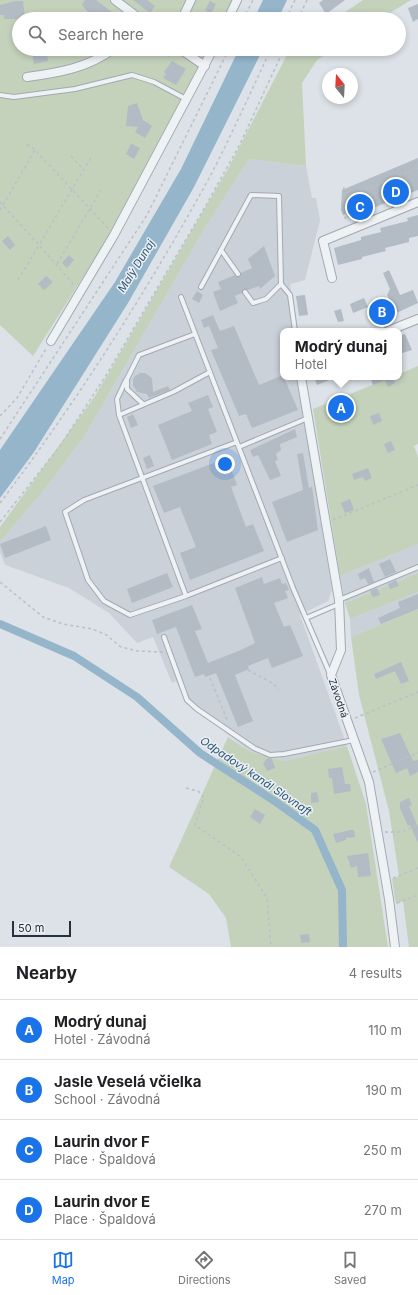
<!DOCTYPE html>
<html lang="en">
<head>
<meta charset="utf-8">
<style>
	:root { --surface:#fff; --page:#f2f2f2; --text:#202124; --muted:#757577; --line:#e0e0e0; --accent:#1a73e8 }
	body { margin:0; font-family:Inter,sans-serif; background:var(--page); color:var(--text) }
	.compass { position:absolute; left:322px; top:68px; width:36px; height:36px; border-radius:50%; background:var(--surface); box-shadow:0 2px 6px #0003; rotate:342deg }
	.scale { position:absolute; left:12px; bottom:10px; width:59px; box-sizing:border-box; padding-left:4px; border:2px solid #25313e; border-top:0; font-size:11px; line-height:14px; white-space:nowrap; color:#25313e; -webkit-text-stroke:3px #ebf0f5; paint-order:stroke }
	.you { position:absolute; left:225px; top:464px; width:14px; height:14px; margin:-10px; border:3px solid #fff; border-radius:50%; background:#1a73e8; box-shadow:0 0 0 6px #1a73e833 }
	.badge { display:grid; place-items:center; width:26px; height:26px; border-radius:50%; background:var(--accent); color:#fff; font-size:13px; font-weight:700 }
	.pin { position:absolute; translate:-50% -50%; border:2px solid #fff; box-shadow:0 1px 4px #0006 }
	.popup { position:absolute; left:280px; top:328px; width:122px; height:52px; box-sizing:border-box; display:grid; place-content:center; border-radius:8px; background:var(--surface); filter:drop-shadow(0 1px 3px #0005); font-size:13px; white-space:nowrap; color:var(--muted) }
	.popup b { font-size:15px; color:var(--text) }
	.popup::after { content:''; position:absolute; left:50%; top:100%; margin-left:-8px; border:8px solid transparent; border-top-color:var(--surface) }
	.list { margin:0; padding:0; list-style:none }
	h2 { display:flex; justify-content:space-between; align-items:center; height:52px; margin:0; padding:0 16px; font-size:17px }
	h2 small { font-size:13px; font-weight:400; color:var(--muted) }
	.list li { display:grid; grid-template-columns:26px 1fr auto; gap:12px; align-items:center; box-sizing:border-box; height:60px; padding:0 16px; border-top:1px solid var(--line) }
	.list b { display:block; font-size:15px; white-space:nowrap }
	.list p { margin:0; font-size:13px; white-space:nowrap; color:var(--muted) }
	.list em { font-size:13px; font-style:normal; color:var(--muted) }
	.icon { flex:none; width:22px; height:22px; fill:none; stroke:currentColor; stroke-width:2; stroke-linecap:round; stroke-linejoin:round }
	.map { position:relative; flex:none; width:418px; height:947px; overflow:hidden }
	.search { position:absolute; background:var(--surface); box-shadow:0 2px 6px #0003; left:12px; right:12px; top:12px; height:44px; display:flex; align-items:center; gap:10px; box-sizing:border-box; padding:0 14px; border-radius:22px; color:var(--muted); font-size:15px }
	.sheet { height:292px; background:var(--surface) }
	nav { display:flex; justify-content:space-around; align-items:center; box-sizing:border-box; height:56px; border-top:1px solid var(--line); background:var(--surface); font-size:11px; color:var(--muted) }
	nav a { display:grid; justify-items:center; gap:2px }
	nav .on { color:var(--accent) }
	.map>svg:first-child { display:block }
</style>
</head>
<body>
<div class="map">
<svg width="418" height="947" viewBox="0 0 418 947">
	<rect width="100%" height="100%" fill="#dce2e7"/>
	<path fill="#cad1d9" d="M249,159l57,7 6,32h4l4,22 -15,60 -15,4 7,47h-14v46h14l35,213 -4,11 -28,14 47,131 -63,15 -35,-10 -64,-50 -9,-20 -4,2 -19,-46 -16,6 -28,-30 -40,-25 -64,-23 -5,-13v-10l46,-54 38,-51 121,-209z
		M418,544v29l-73,30 -5,-27z
		M418,592v17l-67,28 -1,-18z"/>
	<path fill="#c4d2bc" d="M0,0h232l-9,19h-204v30h189l-89,171 -86,136 -33,-31z
		M363,0h48l-31,19h-45z
		M291,49h43l-17,11 -15,23 4,83 -57,-7 -44,69 -121,209 -38,51 -46,54v-15l95,-131 135,-231 59,-114z
		M418,366v78l-4,2 4,11v87l-78,32 -27,-167 79,-32h7v-3z
		M418,573v19l-68,27 -5,-16z
		M418,609v338h-9l-6,-46 -7,3 -4,-25 7,-3 -10,-65 -30,-116 -8,-58z
		M228,737l21,14 35,10 63,-15 19,58 22,143h-157l-5,-29 -17,-24 -40,-27z"/>
	<path fill="#94b5ca" d="M263,0h24l-9,19h-24z
		M239,49h24l-69,138 -66,116 -94,149 -34,46v-48l115,-168 66,-113z"/>
	<g fill="none" stroke-linecap="round" stroke-linejoin="round">
		<path stroke="#94b5ca" stroke-width="8" d="M0,624l74,32 63,41 63,56 76,49 39,28 27,60 1,57"/>
	</g>
	<path fill="#b3bbc4" d="M85,0h11l25,19h-33l3,-3 -9,-11z
		M133,0h14l8,6 -5,7z
		M323,0h22l-19,14 -7,-11z
		M16,1h7l2,18h-21v-4h-4v-10z
		M210,1l6,3 -5,10 -6,-4z
		M418,4v15l-5,3 -5,-14z
		M31,49h15l2,12 -14,3z
		M159,49h10l4,3 -4,5z
		M172,61l14,8 -10,16 -13,-7 3,-4 -2,-2z
		M137,103l6,17 9,6 -7,12 -10,-6 3,-5 -12,-1 2,-20z
		M131,144l9,4 -6,11 -8,-5z
		M418,158v32l-70,28 -2,-4 -3,1 -2,-5 1,-20z
		M418,215v21l-9,2v4l-24,6 1,3 -24,6v2l-24,6 -4,-17 27,-8v-3l20,-5 -1,-4 28,-7 -1,-3z
		M8,236l7,9 -5,5 -8,-9z
		M264,246l11,30 -15,13 -1,-3 -11,4 -5,-1 -1,4 -7,3 3,7 -18,8 -7,-19 8,-3 -3,-7 17,-7 5,2 1,-4 11,-5 -4,-9z
		M69,255l5,5 -7,8 -5,-5z
		M389,270l11,25 13,-5 5,13 -39,18 -6,-13 17,-7 -3,-6 3,-6 -7,-16z
		M46,276l7,6 -9,8 -6,-6z
		M197,291l6,4 -4,8 -7,-4z
		M305,295l3,20 -9,1 -3,-20z
		M364,298l4,9 -15,6 -3,-9z
		M341,309l3,12 -6,1 -4,-11z
		M213,315l7,16 14,-5 25,59 24,-10 15,35 -46,18 -6,-14 -7,2 -28,-66 7,-2 -9,-22 -5,2 -3,-8z
		M405,334l7,16 -13,4v-18z
		M140,373h5l7,5 1,14 15,-6 2,4 -21,8 -2,-4 -10,-2 -4,-7v-5l2,-4z
		M314,377h23l-20,8z
		M370,377h23l2,6 -7,4 -3,-7 -12,5z
		M208,395l5,12 -5,2 9,23 -8,3 3,9 -40,16 -14,-35 34,-14 -4,-8z
		M342,400l6,14 -9,4 -4,-16z
		M379,413l3,8 -9,4 -3,-9z
		M133,414l5,11 -7,3 -4,-11z
		M295,429l2,8 -17,7 1,6 -5,4 2,6 -3,1 6,15 -11,4 -12,-25 -5,2 -3,-7z
		M391,441l4,9 -7,3 -4,-9z
		M303,453l6,35 3,-1 6,43 -31,12 -15,-40 31,-12 -6,-36z
		M150,455l4,11 -7,3 -4,-11z
		M227,458l10,27 -6,2 15,40 7,-3 11,27 -74,29 -10,-27 16,-6 -16,-40 -16,6 -11,-27z
		M368,468l4,10 -7,3 -2,-4 -9,3 -2,-6z
		M350,499l4,11 -9,3 -4,-10z
		M46,526l5,14 -46,18 -5,-14z
		M390,559l6,13 -11,5 -6,-13z
		M369,568l5,14 -6,2 -3,-6 -5,2 -2,-6z
		M167,573l6,14 -41,16 -5,-14z
		M262,577l2,7 16,-6 2,6 4,-1 3,7 -4,1 3,7 -14,5 10,24 6,-2 13,31 -31,12 -4,-10 -20,8 1,3 -14,6 18,46 -15,6 -22,-54 -11,4 -1,-3 -9,3 -19,-50 -19,7 -5,-14 40,-15 10,24 -7,2 13,32 33,-13 14,-7 -20,-55z
		M396,580l3,6 -9,3 -2,-5z
		M377,588l3,7 -7,2 -3,-6z
		M418,594v15l-37,15 -3,-6 22,-10 -2,-6z
		M401,662l8,19 -8,3 -6,-13 -19,8 -2,-5z
		M400,733l13,28 5,-1v12l-8,4 -3,-8 -11,5 -15,-34z
		M268,758l4,1 3,9 -8,3 -4,-8z
		M342,767l3,17h5l1,7 -17,3 -2,-16h-3l-1,-9z
		M317,792l2,10 -8,1v-10z
		M409,798l3,7 -3,1 9,21v16l-8,-18 -2,1 -8,-18v-6z
		M255,809l10,6 -5,9 -10,-7z
		M351,830h3l1,7 -9,1v2l-10,3 -3,-9z
		M368,853l3,23 -13,1 -1,-11 -6,2 -4,-12z
		M309,934l1,8 -9,1 -1,-8z"/>
	<g fill="none" stroke-linecap="round" stroke-linejoin="round">
		<defs>
			<path id="lane" d="M0,95l14,2 61,-8 57,-14 22,7 32,17
				M221,250l17,24
				M281,284l9,11 5,36
				M201,287l50,-92 28,1 2,88 -15,15 -13,4 -8,-11
				M181,297l112,291 37,86
				M210,372l-37,20 -54,23 67,181 96,-38
				M143,404l-16,-15v-10l12,-24 56,-21
				M119,415l-2,-16 9,-19
				M239,447l69,-29
				M186,596l-56,19 -26,-14 -16,-21 -23,-68 19,-12 153,-58
				M339,600l79,-33
				M306,618l33,-14
				M164,637l23,63 10,9 57,39 16,7 14,-1 70,-14"/>
			<path id="street" d="M115,0l25,19
				M182,19l9,-19
				M228,19l9,-19
				M180,49l25,17
				M27,77c30,-4 61,-9 86,-28
				M332,278l-9,-37 95,-39
				M388,331l30,-12
				M51,341l63,-106 99,-186
				M301,377l38,223 2,50 -10,25 38,107 20,117 6,48"/>
		</defs>
		<use href="#lane" stroke="#a1a9b1" stroke-width="6"/>
		<use href="#street" stroke="#a1a9b1" stroke-width="10"/>
		<path stroke="#bac0c5" stroke-width="1.5" stroke-dasharray="3 3" stroke-linecap="butt" d="M243,19l10,-19
			M286,19l9,-19
			M298,19l9,-19
			M27,144l8,6 74,79
			M71,156l13,14
			M344,187l-2,23 5,12
			M343,199l75,-31
			M0,202l39,43 53,-89
			M0,210l35,-60
			M57,264l44,-74
			M18,280l21,-35 35,40
			M0,416l17,-18 30,-51
			M0,439l147,-224 82,-166
			M0,503c77,-102 145,-209 207,-321 23,-43 43,-89 64,-133
			M333,520l85,-35
			M0,522l60,-76 45,-69 100,-170 35,-63 44,-95
			M0,582l43,35 20,7 29,5 13,5 16,13 16,4 27,1
			M248,670l26,14 4,6
			M210,678l18,44
			M355,718l63,-26
			M373,772l45,-19
			M186,788l12,3 6,6 -9,28 46,32 26,41 4,49
			M385,832h16l17,-7
			M393,878l25,-10
			M397,903l21,-8"/>
		<use href="#lane" stroke="#eff2f5" stroke-width="4"/>
		<use href="#street" stroke="#eff2f5" stroke-width="8"/>
	</g>
	<g text-anchor="middle" stroke-width="3" stroke-linejoin="round" paint-order="stroke">
		<g font-size="10" fill="#25313e" stroke="#ebf0f5">
			<text transform="translate(339 698) rotate(71)" y="4">Závodná</text>
		</g>
		<g font-size="11" font-style="italic" fill="#2c5574" stroke="#ebf0f5">
			<text transform="translate(136 266) rotate(-58)" y="4">Malý Dunaj</text>
			<text transform="translate(256 776) rotate(34)" y="4">Odpadový kanál Slovnaft</text>
		</g>
	</g>
</svg>
<svg class="compass" viewBox="-18 -18 36 36"><path d="M0-13l5 13h-10z" fill="#e53935"/><path d="M0 13l5-13h-10z" fill="#757577"/></svg>
<div class="scale">50 m</div>
<div class="you"></div>
<div class="pin badge" style="left:341px;top:408px">A</div>
<div class="popup"><b>Modrý dunaj</b>Hotel</div>
<div class="pin badge" style="left:382px;top:312px">B</div>
<div class="pin badge" style="left:360px;top:207px">C</div>
<div class="pin badge" style="left:396px;top:192px">D</div>
<div class="search"><svg class="icon" aria-label="search" viewBox="0 0 24 24"><circle cx="10" cy="10" r="6"/><path d="M15 15l6 6"/></svg>Search here</div>
</div>
<section class="sheet">
<h2>Nearby<small>4 results</small></h2>
<ul class="list">
<li><span class="badge">A</span><div><b>Modrý dunaj</b><p>Hotel · Závodná</p></div><em>110 m</em></li>
<li><span class="badge">B</span><div><b>Jasle Veselá včielka</b><p>School · Závodná</p></div><em>190 m</em></li>
<li><span class="badge">C</span><div><b>Laurin dvor F</b><p>Place · Špaldová</p></div><em>250 m</em></li>
<li><span class="badge">D</span><div><b>Laurin dvor E</b><p>Place · Špaldová</p></div><em>270 m</em></li>
</ul>
</section>
<nav>
<a class="on"><svg class="icon" aria-label="map" viewBox="0 0 24 24"><path d="M3 6l6-2 6 2 6-2v14l-6 2-6-2-6 2zM9 4v14M15 6v14"/></svg>Map</a>
<a><svg class="icon" aria-label="directions" viewBox="0 0 24 24"><path d="M12 3l9 9-9 9-9-9zM9 14v-3h6M13 9l2 2-2 2"/></svg>Directions</a>
<a><svg class="icon" aria-label="saved" viewBox="0 0 24 24"><path d="M7 4h10v16l-5-4-5 4z"/></svg>Saved</a>
</nav>
</body>
</html>
